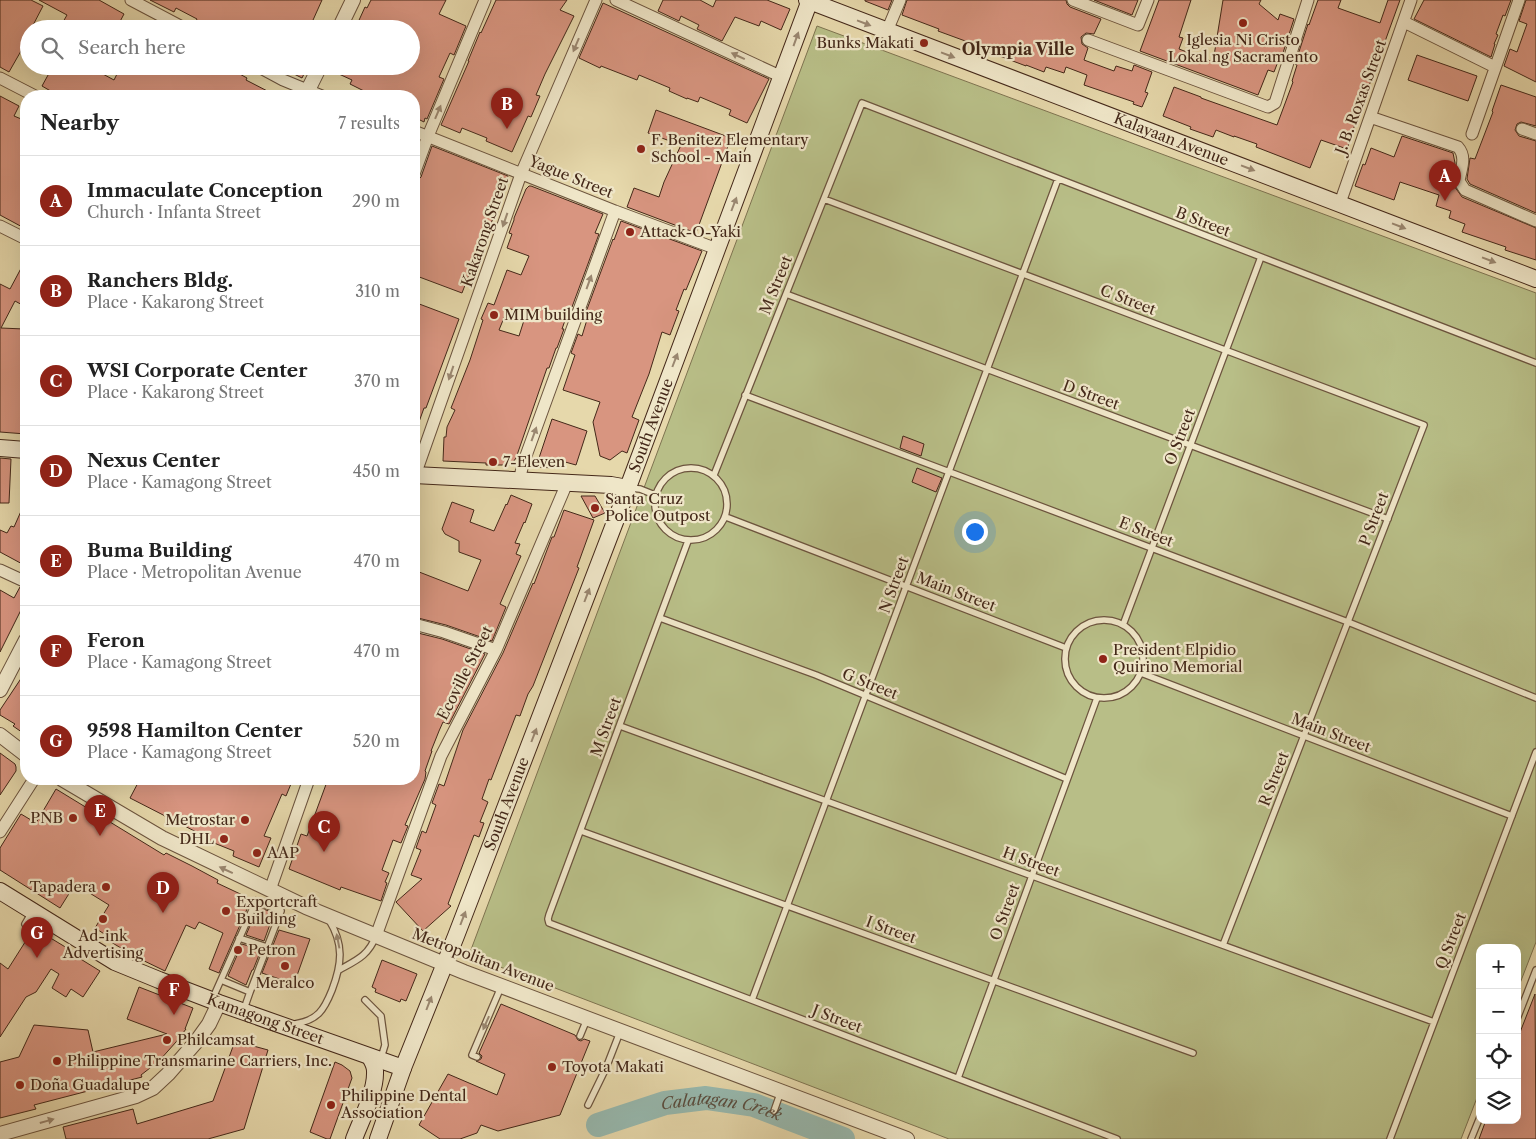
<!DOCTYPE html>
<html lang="en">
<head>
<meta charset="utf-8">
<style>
	:root { --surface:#fff; --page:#f2f2f2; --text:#222; --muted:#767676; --line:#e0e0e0; --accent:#8f2418 }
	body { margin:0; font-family:"Libre Caslon Text",serif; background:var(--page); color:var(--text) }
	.controls { position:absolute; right:15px; bottom:15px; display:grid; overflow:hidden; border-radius:10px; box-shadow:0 5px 20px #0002 }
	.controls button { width:45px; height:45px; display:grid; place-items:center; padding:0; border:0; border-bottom:1px solid var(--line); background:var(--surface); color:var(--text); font:25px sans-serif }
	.you { position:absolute; left:974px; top:531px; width:18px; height:18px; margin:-12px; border:4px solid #fff; border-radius:50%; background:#1a73e8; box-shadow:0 0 0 8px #1a73e833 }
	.badge { display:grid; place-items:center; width:32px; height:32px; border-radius:50%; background:var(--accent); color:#fff; font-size:16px; font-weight:700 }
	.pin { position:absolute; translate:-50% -41px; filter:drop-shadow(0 1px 2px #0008) }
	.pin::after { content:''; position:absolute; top:26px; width:18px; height:15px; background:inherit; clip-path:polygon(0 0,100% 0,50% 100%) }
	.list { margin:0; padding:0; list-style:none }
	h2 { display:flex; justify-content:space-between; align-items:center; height:65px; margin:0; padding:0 20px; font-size:21px }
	h2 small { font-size:16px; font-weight:400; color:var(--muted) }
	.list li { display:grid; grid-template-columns:32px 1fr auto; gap:15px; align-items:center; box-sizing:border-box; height:90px; padding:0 20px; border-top:1px solid var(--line) }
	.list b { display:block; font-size:19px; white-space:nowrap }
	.list p { margin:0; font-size:16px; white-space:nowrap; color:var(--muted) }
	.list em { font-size:16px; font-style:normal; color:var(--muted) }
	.icon { flex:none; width:28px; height:28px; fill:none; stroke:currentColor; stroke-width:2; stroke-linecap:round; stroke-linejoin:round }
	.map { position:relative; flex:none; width:1536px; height:1139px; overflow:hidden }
	.search { position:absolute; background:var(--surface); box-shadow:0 5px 20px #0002; left:20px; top:20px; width:400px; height:55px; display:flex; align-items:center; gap:12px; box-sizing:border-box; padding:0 18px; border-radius:28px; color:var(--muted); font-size:19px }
	.panel { position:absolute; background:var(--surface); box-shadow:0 5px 20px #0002; left:20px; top:90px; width:400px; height:695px; border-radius:20px }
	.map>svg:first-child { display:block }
</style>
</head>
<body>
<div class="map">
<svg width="1536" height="1139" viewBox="0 0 1536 1139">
	<rect width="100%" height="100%" fill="#e6d8ab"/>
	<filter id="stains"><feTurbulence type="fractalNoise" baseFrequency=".004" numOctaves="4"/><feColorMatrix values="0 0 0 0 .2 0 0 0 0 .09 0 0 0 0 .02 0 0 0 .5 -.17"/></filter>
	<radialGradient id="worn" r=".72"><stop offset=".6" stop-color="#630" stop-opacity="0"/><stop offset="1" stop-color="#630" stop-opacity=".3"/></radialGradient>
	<path fill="#b8be87" stroke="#7e7350" d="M817,26l719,267v649l-19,49v-43h-37v142l-19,49h-512l-480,-184z"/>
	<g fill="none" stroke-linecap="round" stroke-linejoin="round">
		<path stroke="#97b9af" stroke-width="24" id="s1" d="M598,1125l67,-22 41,-5 48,7 89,34"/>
	</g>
	<path fill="#d89580" stroke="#442819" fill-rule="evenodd" d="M0,0h31l12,6 -12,23h-2v8l-20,35 -9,-5z
		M39,0h60l25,14 -8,15h-57l8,-14z
		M150,0h172l-13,29h-103l-11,-6 2,-4 -21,-11 -2,4z
		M371,0h75l-7,14 27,12 -12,29 -4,-2 -11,24 5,2 -17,40 -2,-1 -1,4 -10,-5v-21h-40l-24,-12 2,-4 -24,-11 1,-3h82v-37h-56l10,-22 2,1z
		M496,0h71l-7,10 14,6 -29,58 -9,21 4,1 -9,21 -3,-1 -16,36 -26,-11 1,-3 -25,-10 -2,5 -19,-8 28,-64h-1l12,-29 1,1z
		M663,0h37l13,7 3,-7h51l23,9 -9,21 -20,-9 -2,5 -24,-9 -13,24 -25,-12 2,-4 -18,-9 -2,5 -21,-10z
		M865,0h27l-4,10 -23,-9z
		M907,0h159l1,4 3,3 31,12 -7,15 -8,-1 -5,4 1,7 6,4 -4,12 30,11 2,-5 16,5 2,-6 18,7 -7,20 3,1 -6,14 -9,-3 1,-2 -50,-17 3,-10 -21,-8 -2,6 -18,-6 -2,5 -18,-7v1l-58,-22v-2l-30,-11 1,-2 -37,-14z
		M1094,0h44l-6,15z
		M1159,0h32l-12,37 4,1 -4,11 34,13 10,-62h38l-2,4 19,16 2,-6 14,5 -13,40h-2l-5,13 -6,-2 -10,25 -118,-44z
		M1318,0h23l-3,8 42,15 8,-23h12l-47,130 1,1 -7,18 -26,-9 -11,28 -54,-21 1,-3 -23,-8v1l-18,-7 -3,7 -23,-8 1,-2 -28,-11 11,-29 27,10v1l76,27 16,-43 -1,-1 5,-16 -2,-1 13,-40 1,1z
		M1424,0h87l-6,16 -2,-1 -7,19 2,1 -4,9h1l-4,13 -77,-38z
		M1526,0h10v82l-32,-16 6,-17 7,3 10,-28 -8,-3z
		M603,3l166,76 -22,44 -18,-8 2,-5 -31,-13 -2,5 -11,-4v1l-18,-8 1,-3 -31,-13 -2,5 -36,-14 -1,2 -21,-10z
		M1417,55l60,21 -9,25 -60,-21z
		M53,66h35l26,14 7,-14h104l22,12 -1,2 31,16h-225l2,-3 -12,-7z
		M278,66h30l-6,12z
		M1501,85l35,12v29l-15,-4 -4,2 -2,6 4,6 17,5v72l-66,-29 -3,-5 3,-21 5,1 18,-47 -1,-1z
		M0,96l19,10 -5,10 12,5v108l-26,-14z
		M656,110l75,28 -35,95 -69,-26 7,-19 25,9 5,-15 17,-37 -33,-12z
		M1402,136l51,17 2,10 -3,20 10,14 74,31v32l-31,-10 1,-3 -44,-15 3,-8 -16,-6 2,-7 -15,-5 3,-11 -39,-13 -6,18 -39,-14 8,-22 2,1 6,-17 23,9z
		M432,146l76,30 -31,87 -5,10 -2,-1 -8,21 -48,-18v-94l4,-1 3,-3z
		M529,186h2l72,28 -8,19 4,1 -27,73 -2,-1 -8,23h2l-7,19h-1l-7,20h-2l-31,90 -5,7h-25v-2l-43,-2 1,-24h2l1,-10 8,-17 -4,-2 19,-48 13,-40 -2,-1 7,-16 6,2 13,-35 14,5 8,-19 -22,-8 5,-14 -3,-1 5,-13v-2l12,-29zM508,308l18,6 -7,22 -20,-6z
		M621,221l81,30 -16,39 -2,-1 -8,21 3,1 -9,24 -8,-3 -13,42 -17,43 7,3 -12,33 -5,-2 -12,9 -10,-4 -7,-34 7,-20 -37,-12 12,-35 -4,-2 7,-19 4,2 7,-23 -3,-1 27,-73 1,1z
		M26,259v48l-11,-6 -14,27 23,1v13h2v21h-3l-1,24h4v47l-26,-2v-148l10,5z
		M414,302l45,17 -33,89h-2l-9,25h-1z
		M552,419l35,12 -11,34 -18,-5 -3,8 -19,-1z
		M903,436l21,8 -3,12 -21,-8z
		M0,458l11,1 -2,44h-9z
		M917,468l25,10 -6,14 -24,-10z
		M511,495l21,9 -7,19 -1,-1 -9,21 5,1 -4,10 5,2 -21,48 6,3 -14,34 -46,-16 -32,-8v-47l54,21 13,-31 -22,-8v-11l-14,-7 -3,-5 10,-27 22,8 -4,12 24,9 12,-27 1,1z
		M581,496h14l10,17 -12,5z
		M26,500v66l-26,-14v-22l7,3 4,-7 3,1z
		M564,510l30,10 -17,47 2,1 -46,118 -5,8 -8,22 -4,-1 -25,65 -2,-1 -7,20 6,3 -8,20 4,1 -5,14 -5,-2 -26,69 3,2 -28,25 -27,-29 26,-23 -11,-4 10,-25 -5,-2 6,-17 4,2 10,-28 -4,-2 7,-19 5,2 19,-56 40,-77 30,-70 1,1 18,-47h2z
		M20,587l6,2v11l-26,52v-62l14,8z
		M414,632l28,7 43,15 -36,70 -6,-2 -4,9 -8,20h1l-7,20 1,1 -1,7 -20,46 3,1 -7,17 -8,-3 -11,30 7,3 -4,9 2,1 -6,18 -40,-14 -1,3 -51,-21 12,-35 6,2 21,-57h47l9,4 2,-4h28z
		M26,671v64l-13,-9 2,-2 -15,-9v-5z
		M0,753l15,11 1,3v4l-16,24z
		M140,779h153l-7,17 -4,-2 -18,42 7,2 -12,29 -26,-11 1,-5 -25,-10 1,-2 -80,-41z
		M56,789l108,66 2,-2 26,13 26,14 -1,3 34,16v1l-32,73 -10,-4 14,-36 -24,-11 -4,7 -9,-4 -21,46 -31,-15 -23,-14 -4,-3 2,-2 -14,-9 14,-23 -34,-21 -15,24 -60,-38v-22l21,-34 15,9z
		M258,907l16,6 -10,28 -18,-6z
		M34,928l33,20 -1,2 34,21 -17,26 -12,-8 -5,8 -14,-9 7,-14 -8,-5 -15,23 -10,5 -26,40v-74l8,6z
		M279,930l31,9 -16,45 -32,-11z
		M242,944l19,6 -8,20h-1l-6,15 -18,-9z
		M382,960l35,14 -11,27 -5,-2 -1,3 -25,-10 1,-3 -4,-2z
		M139,987l54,21 -8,21h1l-10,13 -17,19 -18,14 1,2 -108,28 2,4 -36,9v-56l19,-5 15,-32 54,5 5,22 74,-18 -40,-15z
		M1535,994l1,145h-57l7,-19h31v-80z
		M501,1004l74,31 3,5 3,1 3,-2 6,2 -30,74 -62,16 -17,-6 -4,8 -17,6h-20l-21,-14 29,-51 49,21 8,-21 -29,-13 5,-2 1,-3 -3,-3z
		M235,1041l33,9 -24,79 -36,10h-142l-3,-12 70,-18 4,15 76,-23z
		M335,1062l7,3 8,6 2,7 -22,61h-3l-17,-7z"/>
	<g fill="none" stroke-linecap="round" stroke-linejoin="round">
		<defs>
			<path id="service" d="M824,199l600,226 -201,520
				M786,294l602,225
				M745,395l603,227 188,76
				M655 504a36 36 0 1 1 72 0a36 36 0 1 1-72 0Z
				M714,475l148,-372 674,260
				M629,488l11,1 15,6
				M726,517l340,131
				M688,541l-139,374 -1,4 1,4 568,216
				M660,618l156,57 251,104
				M1065 659a39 39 0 1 1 78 0a39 39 0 1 1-78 0Z
				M1123,625l138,-368
				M1141,673l371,143
				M620,726l814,296
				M581,831l612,222
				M25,924l7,-12
				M239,938l28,9
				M339,970c18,-10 29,-14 37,-34
				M212,1000l44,-99 25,10 -31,81 -29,-12
				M365,1000l16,16 4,29 -4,13
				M752,1000l306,-821
				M244,1009l6,-17
				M1517,1019l19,-49
				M295,1024c23,-4 29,-14 37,-34 10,-26 12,-46 -3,-70
				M580,1036l7,-17
				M477,1057l-5,-2 29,-68
				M958,1078l139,-380
				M588,1105l18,-37 14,-36
				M774,1111l7,-20
				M1390,1139l146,-387
				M1471,1139l9,-22"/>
			<path id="minor" d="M131,0l55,29
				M616,0l166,77
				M1073,0l65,25 10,-25
				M1404,22l91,45
				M887,31l13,-31
				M1088,40l180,67 7,-4 33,-103
				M257,66l26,14 39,16
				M0,78l35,18
				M1370,117l88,30c9,10 3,22 1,34l6,9 71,31
				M1522,129l14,5
				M414,131l201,80 102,38
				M1472,134l47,-134
				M414,174l14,-38 57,-136
				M1340,203l71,-203
				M0,226l26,13
				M414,478l107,-304 75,-174
				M519,481l4,-17 92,-253
				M0,570l26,12
				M414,624l30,8 52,18
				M0,832l34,-53
				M270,890l39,-111
				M376,936l65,-180 55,-106 71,-167"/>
			<path id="tertiary" d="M339,29l14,-29
				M305,96l15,-30
				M0,690l26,-50
				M0,735l26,20
				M62,779l100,59 144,69 158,65 443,167
				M0,1134l136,-38 17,-8 15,-14 28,-32 13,-18 10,-21"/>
			<g id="secondary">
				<path id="s2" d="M807,0l729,279"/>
				<path d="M0,448l26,2"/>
				<path d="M414,475l197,10 17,3"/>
				<path id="s3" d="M0,891l115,71 44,18 60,23 184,65"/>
				<path d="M354,1139c7,-19 22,-47 21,-68 0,-6 -3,-10 -5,-14"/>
				<path id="s4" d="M378,1139l25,-71 53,-132 164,-427 190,-509"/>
			</g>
		</defs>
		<use href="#service" stroke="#6c543e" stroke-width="8"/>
		<use href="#minor" stroke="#6c543e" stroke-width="13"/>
		<use href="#tertiary" stroke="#6c543e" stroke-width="16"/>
		<use href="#secondary" stroke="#442819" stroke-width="18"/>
		<use href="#service" stroke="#efe6c8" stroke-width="5.5"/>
		<use href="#minor" stroke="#efe6c8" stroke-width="11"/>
		<use href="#tertiary" stroke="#efe6c8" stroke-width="14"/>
		<use href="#secondary" stroke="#efe6c8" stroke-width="16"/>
	</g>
	<defs><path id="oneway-solid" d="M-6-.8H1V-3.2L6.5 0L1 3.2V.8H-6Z" transform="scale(1.25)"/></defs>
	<g fill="#9a8770">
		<use href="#oneway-solid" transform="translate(864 23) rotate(21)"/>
		<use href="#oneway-solid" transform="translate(796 39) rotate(-70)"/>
		<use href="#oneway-solid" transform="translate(576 45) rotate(113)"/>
		<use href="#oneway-solid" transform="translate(948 55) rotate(21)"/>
		<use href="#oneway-solid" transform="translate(738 56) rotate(-155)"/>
		<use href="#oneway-solid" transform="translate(438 112) rotate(-67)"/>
		<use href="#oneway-solid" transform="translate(1248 168) rotate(21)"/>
		<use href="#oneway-solid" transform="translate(734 204) rotate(-69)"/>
		<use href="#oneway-solid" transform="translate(505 220) rotate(109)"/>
		<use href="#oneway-solid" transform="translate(1399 226) rotate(21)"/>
		<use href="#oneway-solid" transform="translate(1489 260) rotate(21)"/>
		<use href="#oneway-solid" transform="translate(589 282) rotate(-70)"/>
		<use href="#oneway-solid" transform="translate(675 360) rotate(-69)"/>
		<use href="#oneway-solid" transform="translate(451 373) rotate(109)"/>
		<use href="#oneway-solid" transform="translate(534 434) rotate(-70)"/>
		<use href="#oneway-solid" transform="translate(587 595) rotate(-69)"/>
		<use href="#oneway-solid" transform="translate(534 735) rotate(-69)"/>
		<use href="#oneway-solid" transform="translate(226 870) rotate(-155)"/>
		<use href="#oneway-solid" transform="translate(463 918) rotate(-69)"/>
		<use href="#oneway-solid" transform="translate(338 941) rotate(-101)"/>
		<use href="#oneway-solid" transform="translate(429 1003) rotate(-69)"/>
		<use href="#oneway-solid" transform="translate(486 1023) rotate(114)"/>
		<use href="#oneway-solid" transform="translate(47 1121) rotate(-16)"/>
	</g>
	<g fill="#8f2418" stroke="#efe6c8" stroke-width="2">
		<circle cx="1243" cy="23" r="5"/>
		<circle cx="924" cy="43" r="5"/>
		<circle cx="641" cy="149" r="5"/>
		<circle cx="630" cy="232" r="5"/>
		<circle cx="494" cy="315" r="5"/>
		<circle cx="493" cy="462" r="5"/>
		<circle cx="595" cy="508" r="5"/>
		<circle cx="1103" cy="659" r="5"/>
		<circle cx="73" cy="818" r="5"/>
		<circle cx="245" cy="820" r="5"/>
		<circle cx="224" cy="839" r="5"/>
		<circle cx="257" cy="853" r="5"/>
		<circle cx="106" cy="887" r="5"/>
		<circle cx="226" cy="911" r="5"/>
		<circle cx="103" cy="919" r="5"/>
		<circle cx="238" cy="950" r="5"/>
		<circle cx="285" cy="966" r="5"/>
		<circle cx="167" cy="1040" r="5"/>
		<circle cx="57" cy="1061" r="5"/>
		<circle cx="552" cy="1067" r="5"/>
		<circle cx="20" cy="1085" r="5"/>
		<circle cx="331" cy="1105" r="5"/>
	</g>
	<g text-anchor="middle" stroke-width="4.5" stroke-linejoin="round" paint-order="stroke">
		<g font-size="15" fill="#442819" stroke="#efe6c8" text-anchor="start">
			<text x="1243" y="45" text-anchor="middle">Iglesia Ni Cristo<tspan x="1243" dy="17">Lokal ng Sacramento</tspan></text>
			<text x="914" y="48" text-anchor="end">Bunks Makati</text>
			<text x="651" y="145">F. Benitez Elementary<tspan x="651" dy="17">School - Main</tspan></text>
			<text x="640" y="237">Attack-O-Yaki</text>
			<text x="504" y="320">MIM building</text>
			<text x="503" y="467">7-Eleven</text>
			<text x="605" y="504">Santa Cruz<tspan x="605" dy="17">Police Outpost</tspan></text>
			<text x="1113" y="655">President Elpidio<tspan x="1113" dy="17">Quirino Memorial</tspan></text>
			<text x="63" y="823" text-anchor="end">PNB</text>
			<text x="235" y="825" text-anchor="end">Metrostar</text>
			<text x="214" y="844" text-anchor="end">DHL</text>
			<text x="267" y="858">AAP</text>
			<text x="96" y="892" text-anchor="end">Tapadera</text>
			<text x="236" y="907">Exportcraft<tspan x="236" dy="17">Building</tspan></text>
			<text x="103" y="941" text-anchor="middle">Ad-ink<tspan x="103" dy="17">Advertising</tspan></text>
			<text x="248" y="955">Petron</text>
			<text x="285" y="988" text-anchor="middle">Meralco</text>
			<text x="177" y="1045">Philcamsat</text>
			<text x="67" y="1066">Philippine Transmarine Carriers, Inc.</text>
			<text x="562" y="1072">Toyota Makati</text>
			<text x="30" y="1090">Doña Guadalupe</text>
			<text x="341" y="1101">Philippine Dental<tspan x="341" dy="17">Association</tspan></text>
		</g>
		<g font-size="15" fill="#442819" stroke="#efe6c8">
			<text transform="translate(1361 97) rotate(-70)" y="5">J. B. Roxas Street</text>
			<text dy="5" stroke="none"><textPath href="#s2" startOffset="390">Kalayaan Avenue</textPath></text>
			<text transform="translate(571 177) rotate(22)" y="5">Yague Street</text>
			<text transform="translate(1203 222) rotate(21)" y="5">B Street</text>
			<text transform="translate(485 232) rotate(-71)" y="5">Kakarong Street</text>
			<text transform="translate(776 285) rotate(-68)" y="5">M Street</text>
			<text transform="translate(1128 300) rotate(21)" y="5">C Street</text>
			<text transform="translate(1091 395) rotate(20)" y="5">D Street</text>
			<text dy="5" stroke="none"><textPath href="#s4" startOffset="764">South Avenue</textPath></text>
			<text transform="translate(1180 437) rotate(-69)" y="5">O Street</text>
			<text transform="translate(1374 519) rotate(-69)" y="5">P Street</text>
			<text transform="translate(1146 532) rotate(21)" y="5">E Street</text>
			<text transform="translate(894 585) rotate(-70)" y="5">N Street</text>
			<text transform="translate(956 592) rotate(21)" y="5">Main Street</text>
			<text transform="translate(465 673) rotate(-63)" y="5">Ecoville Street</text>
			<text transform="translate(870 684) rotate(22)" y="5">G Street</text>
			<text transform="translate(606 727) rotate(-70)" y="5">M Street</text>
			<text transform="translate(1331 733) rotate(21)" y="5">Main Street</text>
			<text transform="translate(1274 779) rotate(-69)" y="5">R Street</text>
			<text dy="5" stroke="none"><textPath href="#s4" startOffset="359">South Avenue</textPath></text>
			<text transform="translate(1031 862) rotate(20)" y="5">H Street</text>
			<text transform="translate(1005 912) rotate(-70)" y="5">O Street</text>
			<text transform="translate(891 930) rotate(20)" y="5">I Street</text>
			<text transform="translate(1451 941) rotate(-69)" y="5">Q Street</text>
			<text transform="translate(483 960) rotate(21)" y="5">Metropolitan Avenue</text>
			<text dy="5" stroke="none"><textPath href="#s3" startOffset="296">Kamagong Street</textPath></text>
			<text transform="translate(837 1019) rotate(21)" y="5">J Street</text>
		</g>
		<g font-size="16" font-weight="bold" fill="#442819" stroke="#efe6c8">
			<text x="1018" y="55">Olympia Ville</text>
		</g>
		<g font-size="16" font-style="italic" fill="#594c3e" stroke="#efe6c8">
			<text dy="6" stroke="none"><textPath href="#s1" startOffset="128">Calatagan Creek</textPath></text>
		</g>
	</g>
	<rect width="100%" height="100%" filter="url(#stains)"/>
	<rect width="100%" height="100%" fill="url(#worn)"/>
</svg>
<div class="controls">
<button>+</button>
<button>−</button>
<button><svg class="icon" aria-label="locate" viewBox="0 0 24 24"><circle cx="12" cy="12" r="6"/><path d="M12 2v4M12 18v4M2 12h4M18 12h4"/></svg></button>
<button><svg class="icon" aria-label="layers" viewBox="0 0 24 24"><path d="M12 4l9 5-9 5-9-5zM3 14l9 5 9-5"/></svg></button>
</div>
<div class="you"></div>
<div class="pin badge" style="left:1445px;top:201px">A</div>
<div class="pin badge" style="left:507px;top:129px">B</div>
<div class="pin badge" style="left:324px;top:852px">C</div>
<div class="pin badge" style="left:163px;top:913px">D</div>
<div class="pin badge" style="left:100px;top:836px">E</div>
<div class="pin badge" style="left:174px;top:1015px">F</div>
<div class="pin badge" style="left:37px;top:958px">G</div>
<div class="search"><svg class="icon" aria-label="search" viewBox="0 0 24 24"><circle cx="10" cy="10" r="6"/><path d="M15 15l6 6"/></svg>Search here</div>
<section class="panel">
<h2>Nearby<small>7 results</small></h2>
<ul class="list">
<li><span class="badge">A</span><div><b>Immaculate Conception</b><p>Church · Infanta Street</p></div><em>290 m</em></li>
<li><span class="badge">B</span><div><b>Ranchers Bldg.</b><p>Place · Kakarong Street</p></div><em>310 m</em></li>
<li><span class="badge">C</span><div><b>WSI Corporate Center</b><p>Place · Kakarong Street</p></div><em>370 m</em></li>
<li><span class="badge">D</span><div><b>Nexus Center</b><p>Place · Kamagong Street</p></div><em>450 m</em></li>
<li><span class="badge">E</span><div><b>Buma Building</b><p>Place · Metropolitan Avenue</p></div><em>470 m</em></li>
<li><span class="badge">F</span><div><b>Feron</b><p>Place · Kamagong Street</p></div><em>470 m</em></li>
<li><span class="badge">G</span><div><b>9598 Hamilton Center</b><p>Place · Kamagong Street</p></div><em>520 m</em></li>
</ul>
</section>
</div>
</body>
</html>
